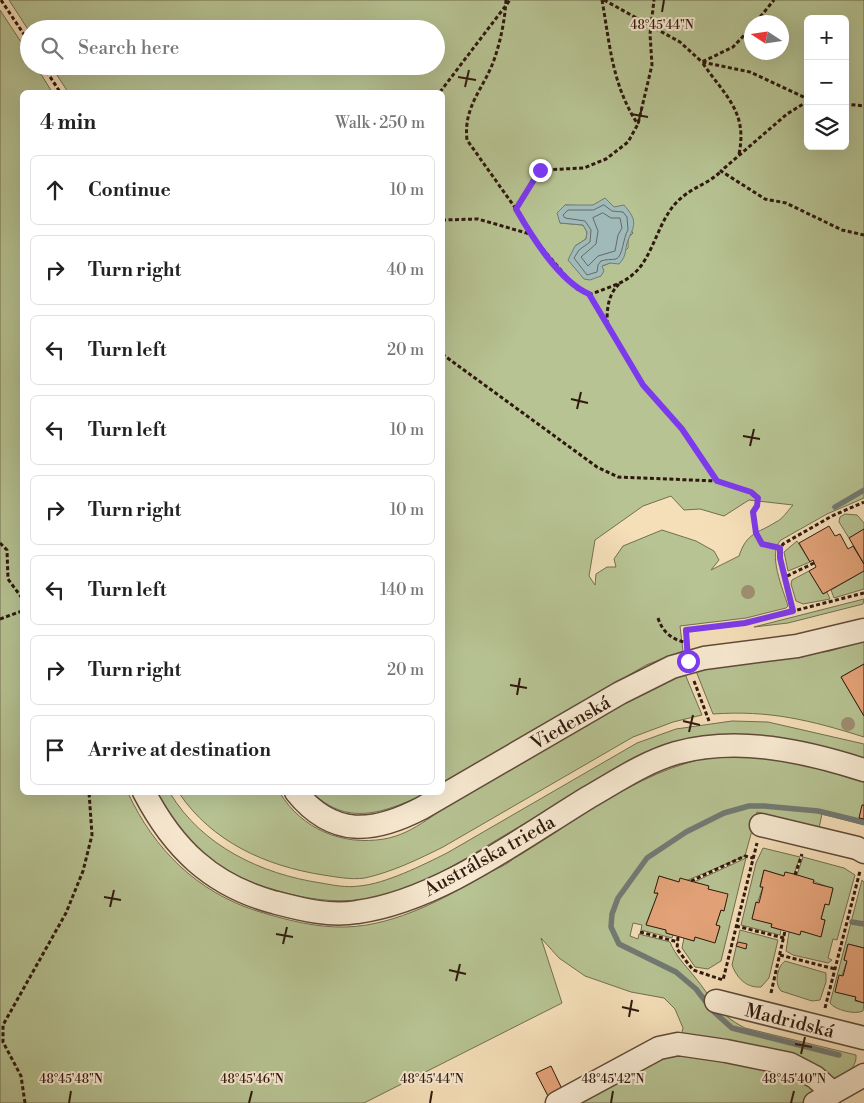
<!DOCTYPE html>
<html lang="en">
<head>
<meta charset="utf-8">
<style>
	:root { --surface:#fff; --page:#f6f6f6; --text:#222; --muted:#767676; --line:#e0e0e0 }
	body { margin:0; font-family:"Libre Bodoni",serif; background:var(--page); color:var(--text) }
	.controls { position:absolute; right:15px; top:15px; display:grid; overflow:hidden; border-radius:8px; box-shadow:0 5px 20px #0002 }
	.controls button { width:45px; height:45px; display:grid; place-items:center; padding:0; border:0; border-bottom:1px solid var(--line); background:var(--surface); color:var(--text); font:25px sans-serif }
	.compass { position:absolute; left:744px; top:15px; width:45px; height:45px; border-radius:50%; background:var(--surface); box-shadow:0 5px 20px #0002; rotate:282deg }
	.stop { position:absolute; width:15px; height:15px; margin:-11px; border:4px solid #7c3aed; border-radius:50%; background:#fff }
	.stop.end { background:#7c3aed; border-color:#fff; box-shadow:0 1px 5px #0008 }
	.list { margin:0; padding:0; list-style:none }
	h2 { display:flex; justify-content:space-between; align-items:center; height:65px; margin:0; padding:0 20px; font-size:21px }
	h2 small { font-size:16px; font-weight:400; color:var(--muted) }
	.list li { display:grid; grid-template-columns:32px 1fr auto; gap:15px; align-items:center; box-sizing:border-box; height:70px; margin:0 10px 10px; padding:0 10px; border:1px solid var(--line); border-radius:8px }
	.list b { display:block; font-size:19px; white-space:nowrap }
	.list em { font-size:16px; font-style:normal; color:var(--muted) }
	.icon { flex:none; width:28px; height:28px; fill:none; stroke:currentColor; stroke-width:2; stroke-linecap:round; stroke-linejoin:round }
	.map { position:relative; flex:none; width:864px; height:1103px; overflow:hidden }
	.search { position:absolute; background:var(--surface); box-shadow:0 5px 20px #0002; left:20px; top:20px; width:425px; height:55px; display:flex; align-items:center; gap:12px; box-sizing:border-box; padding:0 18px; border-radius:28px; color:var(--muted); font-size:19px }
	.panel { position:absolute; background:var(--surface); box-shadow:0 5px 20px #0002; left:20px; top:90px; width:425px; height:705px; border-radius:8px }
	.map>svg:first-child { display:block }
</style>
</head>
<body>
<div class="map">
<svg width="864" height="1103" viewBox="0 0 864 1103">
	<rect width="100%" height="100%" fill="#f5dfb9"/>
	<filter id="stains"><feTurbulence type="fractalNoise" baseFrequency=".004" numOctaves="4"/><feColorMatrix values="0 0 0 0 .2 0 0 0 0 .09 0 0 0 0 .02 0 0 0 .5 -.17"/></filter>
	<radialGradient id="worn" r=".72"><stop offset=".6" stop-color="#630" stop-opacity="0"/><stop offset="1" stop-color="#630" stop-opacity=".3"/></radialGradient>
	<path fill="#b7c393" stroke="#736e50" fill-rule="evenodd" d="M9,0h855v498l-37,16 -46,26c-14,13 2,49 7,66l-2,2 -40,10 -66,8 3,25 -37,14 -203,121 -1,-694h-374l-17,-26h385v-37h-407v2zM808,19h37v127h-37zM752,22h30v30h-30zM565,205l49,2 19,26 -5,5v10l-18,15 -8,3 -27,-20 11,-7 1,-7 -4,-7 -23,-2zM671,496l13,14 16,-1 24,7 25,-16 44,5c-5,5 -10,14 -17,17 -19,12 -29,10 -37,34l-28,14 8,-10 -5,-9 -18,-10 -34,-11 -39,16 -9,13 2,8h-9l-11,7 -1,11 -6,-9 6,-36 48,-34z
		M0,10l29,44v12h7l16,26h-30v700l106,1c26,56 69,99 129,118 29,9 60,17 90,16 50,-2 98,-29 140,-53 8,-5 20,-9 26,-15 1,-2 2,-4 4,-6 17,-11 36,-21 54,-32 37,-22 75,-46 116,-58 57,-18 122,1 177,19v43l-42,-11 -3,14 -62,-16 -12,44 -57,24 -9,2 -20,-6 -4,17 3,1 -12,30 20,6v3l7,2 -1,3 -31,-8 1,-5 -9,-2 -3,13 8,3 1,-5 31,8c5,13 15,23 24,34 19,23 22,37 51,52l111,27c1,15 -13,20 -24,27l-152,-42 3,-12 -8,-19 -11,-11 -33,-6 -46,-16 -26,-18 -18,-20 21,65 -198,100h-364z
		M845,514l12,1 7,8v6l-15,9 -10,-16 1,-5z
		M797,541l13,21 -22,9 -4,-19z
		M809,571l14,23 4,-2 3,7 -27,5 -7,-3 -5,-17 1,-4z
		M864,571v18l-30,9 -3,-8z
		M864,599l-1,5 -75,19 -34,4z
		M864,641v23l-23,13 23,39v21c-54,-17 -95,-27 -151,-23l-17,-43 134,-20z
		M685,674l17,41 -29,7 -40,15 -190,110c-24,12 -51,25 -78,31 -14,2 -28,-1 -42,-3 -57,-9 -111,-33 -144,-82h101c22,36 62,53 104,46 31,-5 55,-30 82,-46 70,-43 142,-88 219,-119z
		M732,721l36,1 96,22v14c-80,-20 -138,-37 -218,-6 -47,28 -94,55 -141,83 -41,24 -85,54 -133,63 -28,5 -54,3 -82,-4 -71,-18 -96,-41 -134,-101h14c32,53 91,81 151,90 12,2 25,5 38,3 26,-2 64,-21 88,-33l190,-110 39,-14z
		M313,793h115c-40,17 -78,36 -115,0z
		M763,848l37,9 -6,17 -10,2 -20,-6 -4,16 3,1 -11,31 20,6 -1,3 10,3 -1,5 -39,-10 15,-62z
		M803,857l41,11 11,7 -18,65 -4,-1 -5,19 4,2 -4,3 -35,-8 -7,-4 3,-19 12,-1 20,5 4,-16 -4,-1 4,-15h4l4,-15 -36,-14z
		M746,858l-25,103 -13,8 -13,-2 -13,-19 2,-10 10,3 1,-4 20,5 5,-15 -4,-2 5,-15 3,1 -16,-22v-3l-14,-4z
		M862,880l2,2v66l-16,-4 -4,16 3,1 -11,31 20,5 -1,4 9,2 -1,8c-8,4 -28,-1 -33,-8z
		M740,930l38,10 -9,38 -8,9c-15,1 -24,-9 -29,-22z
		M785,961l41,12v9l-6,18 -8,1 -31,-10c-7,-8 -4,-24 4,-30z
		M659,1048l156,29v26h-258z"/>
	<path fill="#9fbab8" stroke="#727a74" d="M605,198l9,9 10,-2c12,14 12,18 5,33 -5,10 -1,17 -10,26l-9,-1 -8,3 2,5 -3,5 -11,4 -6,-1 -16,-19 7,-14 11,-7 1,-7 -4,-7 -23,-2 -3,-10 8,-8h28z"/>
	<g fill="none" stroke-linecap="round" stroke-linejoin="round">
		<path stroke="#676a63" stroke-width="1" d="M604,205l8,6 11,1 4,5 1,13c-5,7 -5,27 -12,29 -5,1 -10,0 -15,2l-3,4 -1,7 -10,3 -13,-17 5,-8 11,-8 1,-12 -6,-9 -20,-3 -2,-3 5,-5h25z
			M603,213l8,5h9l2,10 -4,7 -3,16 -17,5 -10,10 -7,-9 15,-13 2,-13 -5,-13z"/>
		<path stroke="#727a74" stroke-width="5.5" d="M835,507l29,-17
			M852,922l12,2
			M839,1055l-107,-27 -19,-17 -17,-22 -20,-17 -57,-28 -8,-17 1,-13 6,-16 29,-40 39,-26 38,-19 25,-7h15l54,5 46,11"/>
	</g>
	<path fill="#e6a47a" stroke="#2f190e" d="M829,526l6,10 5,-2 8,15 5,-3 11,18v7l-41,23 -14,-23 7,-4 -3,-7 -3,2 -11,-19z
		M864,529v35l-15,-26z
		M864,664v52l-23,-39z
		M862,805h2v14l-5,-1z
		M764,870l20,6 1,-4 9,2 20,6 -1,3 20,5 -4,17 -4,-1 -4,15 4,1 -4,17 -20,-6 -1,4 -29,-8 1,-3 -20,-5 4,-17 3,1 4,-16h-3z
		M659,876l20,6 1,-4 14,4 15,4 -1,3 20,5 -4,17 -3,-1 -5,15 4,1 -5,17 -20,-6 -1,4 -28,-8v-3l-20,-5 12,-32h-4z
		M738,942l9,2 -1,5 -10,-3z
		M848,944l16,4v55l-9,-3 1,-3 -21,-5 4,-17 4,1 4,-15 -3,-1z
		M551,1066l11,23 -14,7 -12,-23z"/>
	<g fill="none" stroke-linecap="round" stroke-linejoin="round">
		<defs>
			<path id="minor" d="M144,792c29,56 67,93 129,110 27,7 56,15 84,10 81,-11 163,-73 232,-115 28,-16 56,-35 87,-44 63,-17 128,-2 188,17
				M296,792c37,46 78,41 126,16l198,-115 52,-26 32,-9 93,-12 67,-16
				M761,825l96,23 7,4
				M716,1001l148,37
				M557,1103l102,-55 19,-4 48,7 64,13 25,13 18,16
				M815,1103l49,-28"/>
		</defs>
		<use href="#minor" stroke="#604a39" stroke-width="25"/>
		<path stroke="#2f190e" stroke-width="3" stroke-dasharray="4 2.5" stroke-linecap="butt" d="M1,0l28,42
			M506,0c-1,19 -5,39 -11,57 -10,31 -32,48 -28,83l49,69 14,25 47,55 12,6 9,12 45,78 39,44 35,52 34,11 7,6 -1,8 -4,6 3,21 6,11 18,4
			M602,0c8,45 10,84 35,123
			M604,0l76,42 22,20 48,10 58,27
			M756,22l18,-22
			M43,66l17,26
			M440,92l70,-92
			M808,101l-21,13 -66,57 44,28 21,4 56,27 22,5
			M845,104l19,2
			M739,154c9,-43 -15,-59 -37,-92l31,-15 19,-20
			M516,209l25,-39 43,-2 22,-9 22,-17 10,-18 14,-59 -2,-31 4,-34
			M442,220l36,-1 52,15
			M589,295c14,-6 31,-10 42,-19 23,-17 26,-57 49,-77 13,-12 30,-16 41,-28
			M607,324c0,-16 1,-29 12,-40
			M442,354l155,113 21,10 98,4
			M0,543l7,7 1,29 14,19
			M814,563l-29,14 8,34 71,-18
			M785,577l-6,-25 4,-8 49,-28 32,-14
			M658,618c4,13 13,21 26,24
			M0,619l22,-8
			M687,643l-2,-12 60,-8 48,-12
			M694,681l15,40
			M795,875l7,-21
			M691,881l54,-25 8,2
			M736,926l48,12
			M640,932l38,10
			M678,937l-1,12 16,21 30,10 34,-137
			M780,955l55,14
			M771,993l14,-62
			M825,1008l35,-137
			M25,1103l-4,-27 -18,-34v-17l63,-112 17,-42 9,-36 -3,-43"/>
		<use href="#minor" stroke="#f8ead2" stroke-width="22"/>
	</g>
	<g fill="#9f8e71">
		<circle cx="748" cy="592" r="7"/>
		<circle cx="848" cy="724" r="7"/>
	</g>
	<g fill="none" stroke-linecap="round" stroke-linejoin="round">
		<path stroke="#7c3aed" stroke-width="6" d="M540,170l-24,39c16,28 43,72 73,85l54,91 39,44 35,52 34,11 7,6 -1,8 -4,6 3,21 6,11 18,4v10l13,53 -48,12 -59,7 2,31"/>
	</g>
	<path fill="none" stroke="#2f190e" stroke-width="2" d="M662,12l2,-12M458,77l18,3M465,87l4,-17M631,114l17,3M638,124l4,-17M571,399l17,4M577,409l4,-17M743,436l17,3M750,446l4,-17M510,685l17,3M517,695l3,-17M683,721l17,4M689,732l4,-17M104,897l17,3M110,907l4,-17M276,934l17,3M283,944l4,-17M449,970l17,4M456,981l4,-17M622,1007l17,4M629,1017l3,-17M795,1044l17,3M801,1054l4,-17M69,1103l2,-12M249,1103l3,-12M430,1103l2,-12M611,1103l2,-12M791,1103l3,-12"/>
	<g text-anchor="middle" stroke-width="4" stroke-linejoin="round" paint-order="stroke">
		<g font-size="19" fill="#2f190e" stroke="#f8ead2">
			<text transform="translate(570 722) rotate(-30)" y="7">Viedenská</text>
			<text transform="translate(489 855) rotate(-29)" y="7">Austrálska trieda</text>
			<text transform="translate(790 1020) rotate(14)" y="7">Madridská</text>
		</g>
	</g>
	<g font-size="12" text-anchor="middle" fill="#2f190e" stroke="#f8ead2" stroke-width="4" stroke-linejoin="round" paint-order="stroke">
		<text x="662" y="29">48°45'44"N</text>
		<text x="71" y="1083">48°45'48"N</text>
		<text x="252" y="1083">48°45'46"N</text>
		<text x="432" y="1083">48°45'44"N</text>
		<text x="613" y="1083">48°45'42"N</text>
		<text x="794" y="1083">48°45'40"N</text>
	</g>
	<rect width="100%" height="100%" filter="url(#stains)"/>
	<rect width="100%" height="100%" fill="url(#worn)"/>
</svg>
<div class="controls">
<button>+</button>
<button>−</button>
<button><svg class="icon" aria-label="layers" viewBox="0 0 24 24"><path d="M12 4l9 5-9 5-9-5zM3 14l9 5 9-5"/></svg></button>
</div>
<svg class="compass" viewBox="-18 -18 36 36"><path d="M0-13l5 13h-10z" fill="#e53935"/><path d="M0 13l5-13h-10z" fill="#767676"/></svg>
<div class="stop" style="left:688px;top:661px"></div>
<div class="stop end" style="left:540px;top:170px"></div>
<div class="search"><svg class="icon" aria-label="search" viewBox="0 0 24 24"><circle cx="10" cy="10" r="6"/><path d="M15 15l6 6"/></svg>Search here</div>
<section class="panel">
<h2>4 min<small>Walk · 250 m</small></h2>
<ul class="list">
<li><svg class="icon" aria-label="ahead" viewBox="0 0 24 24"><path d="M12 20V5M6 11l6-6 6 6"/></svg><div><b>Continue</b></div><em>10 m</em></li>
<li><svg class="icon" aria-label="right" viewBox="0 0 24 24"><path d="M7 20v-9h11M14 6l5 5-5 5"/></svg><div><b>Turn right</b></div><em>40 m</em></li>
<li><svg class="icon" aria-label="left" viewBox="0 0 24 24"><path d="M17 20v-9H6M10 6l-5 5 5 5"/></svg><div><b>Turn left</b></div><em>20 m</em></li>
<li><svg class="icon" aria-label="left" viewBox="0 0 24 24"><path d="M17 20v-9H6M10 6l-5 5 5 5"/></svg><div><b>Turn left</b></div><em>10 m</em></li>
<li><svg class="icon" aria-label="right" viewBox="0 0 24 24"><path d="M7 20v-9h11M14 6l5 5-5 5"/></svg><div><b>Turn right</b></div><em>10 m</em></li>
<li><svg class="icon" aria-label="left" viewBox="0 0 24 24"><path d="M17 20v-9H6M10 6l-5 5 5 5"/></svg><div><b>Turn left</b></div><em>140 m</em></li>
<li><svg class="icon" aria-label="right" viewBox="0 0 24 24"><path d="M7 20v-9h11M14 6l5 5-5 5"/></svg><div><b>Turn right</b></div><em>20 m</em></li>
<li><svg class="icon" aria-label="arrive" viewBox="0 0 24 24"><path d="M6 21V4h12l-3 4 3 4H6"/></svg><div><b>Arrive at destination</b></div></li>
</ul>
</section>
</div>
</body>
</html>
